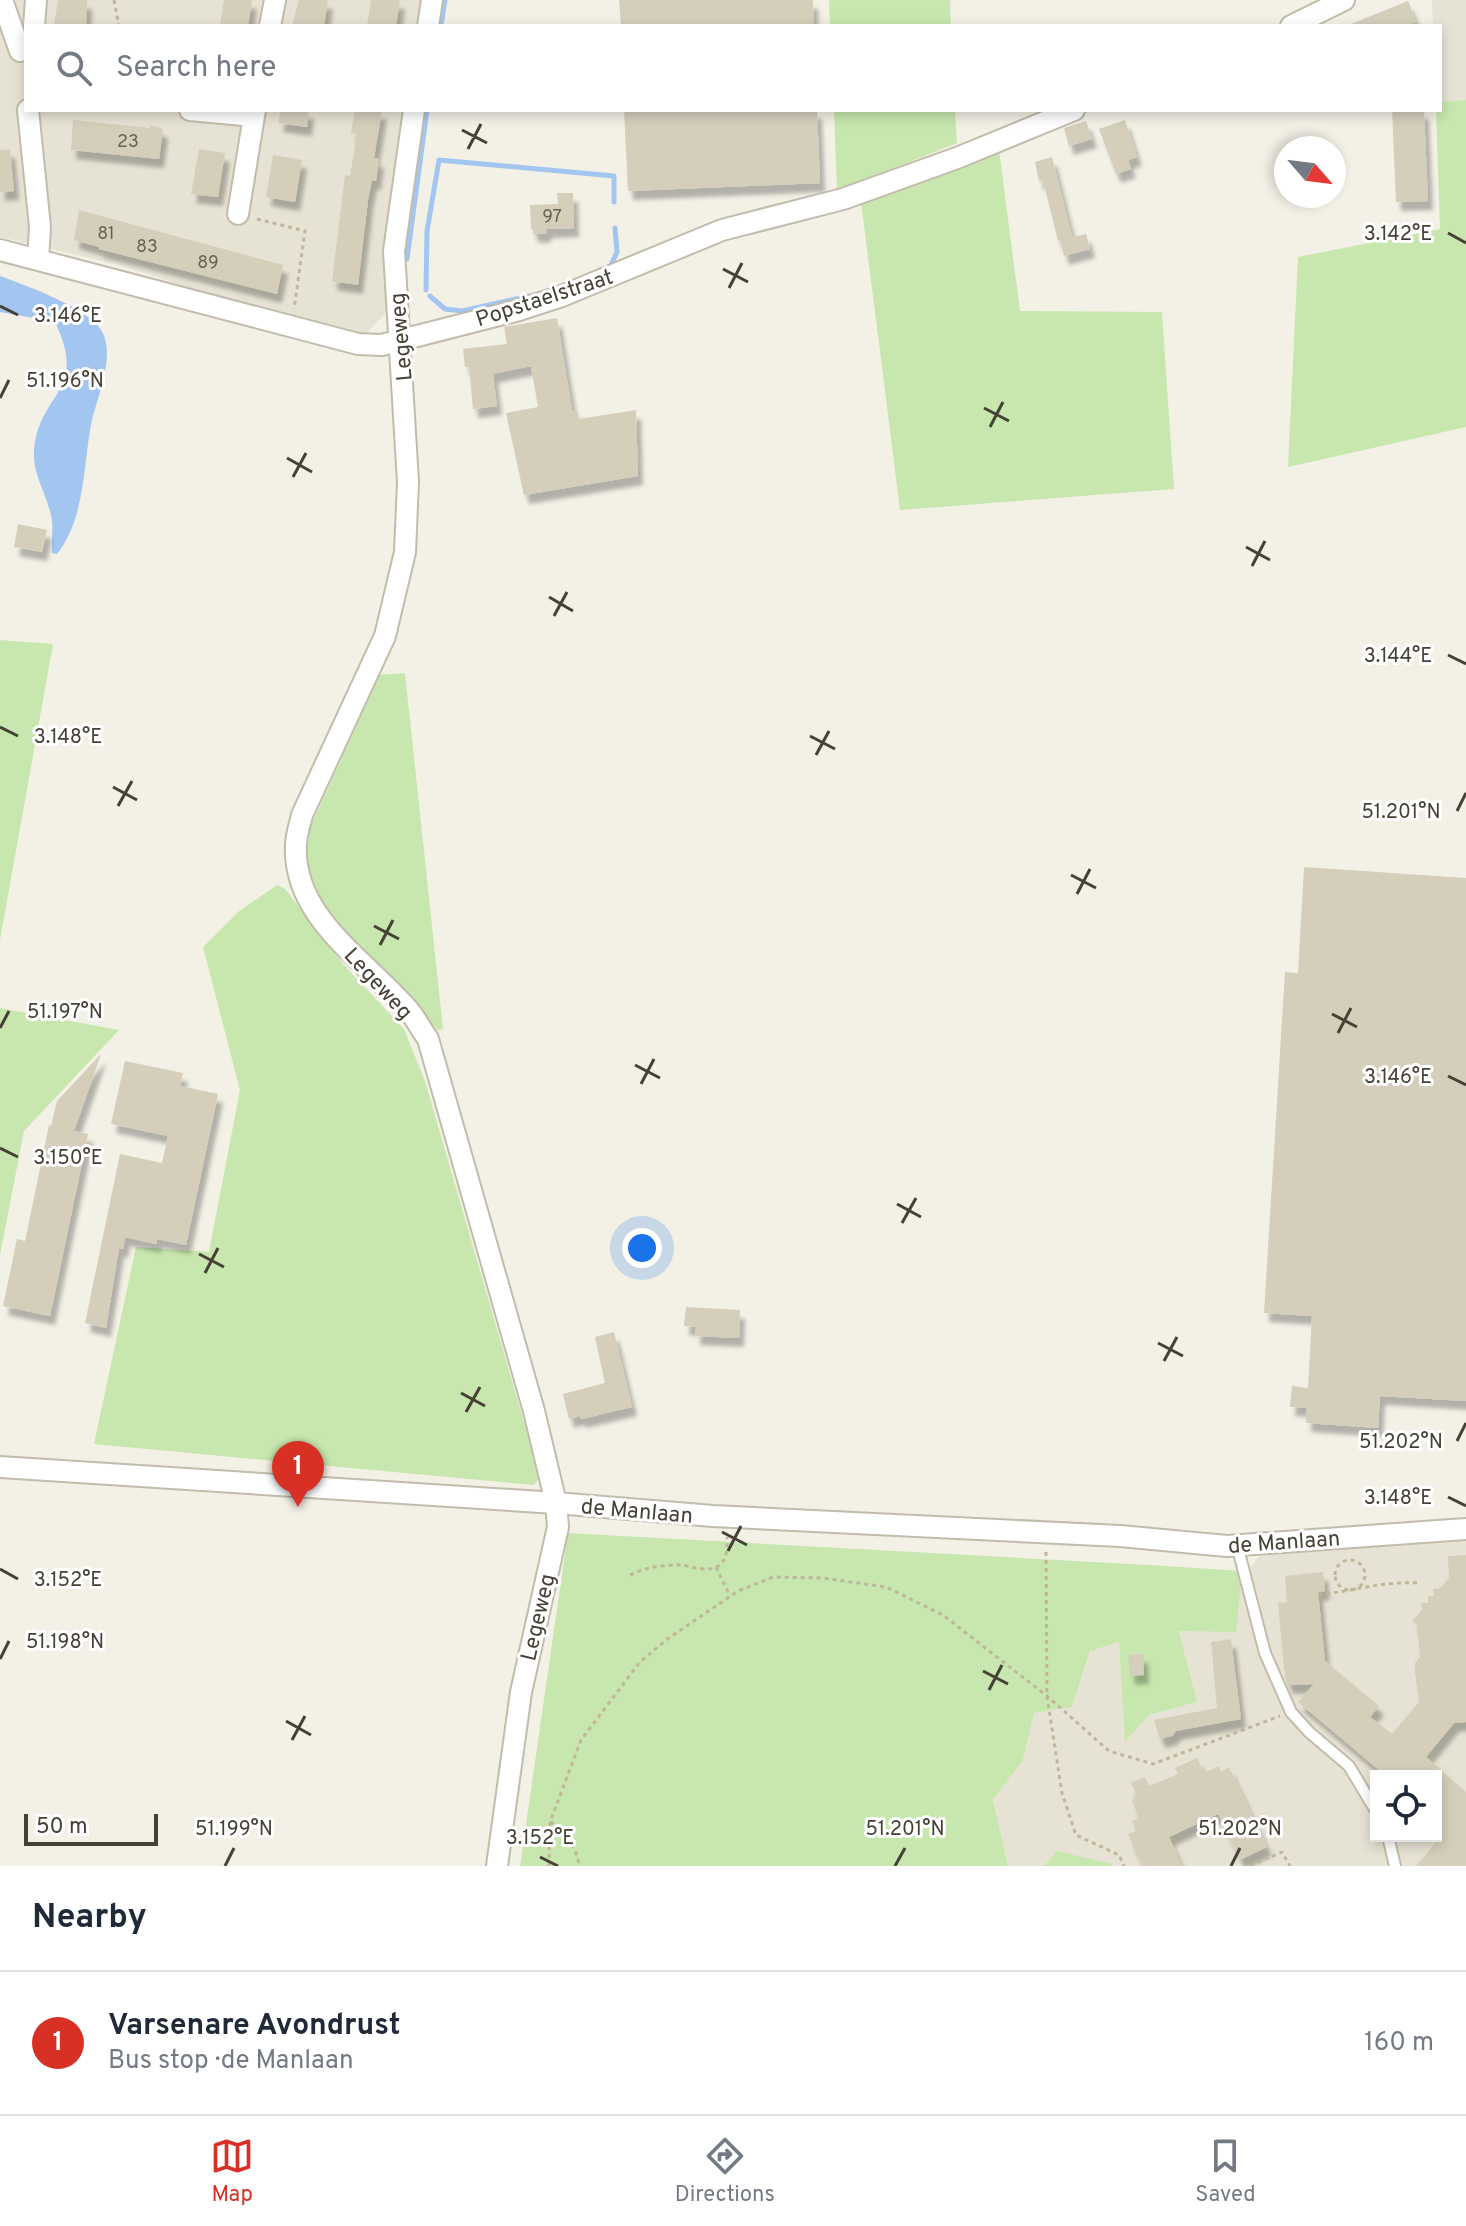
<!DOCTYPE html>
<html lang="en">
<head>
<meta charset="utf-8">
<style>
	:root { --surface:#fff; --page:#f2f2f3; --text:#1f2937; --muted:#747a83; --line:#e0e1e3; --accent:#d93025 }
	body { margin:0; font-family:Overpass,sans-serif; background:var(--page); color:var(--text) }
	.controls { position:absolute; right:24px; bottom:24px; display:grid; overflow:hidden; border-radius:0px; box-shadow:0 4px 12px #0003 }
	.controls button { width:72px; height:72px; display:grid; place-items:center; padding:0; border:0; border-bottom:2px solid var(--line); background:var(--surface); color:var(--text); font:40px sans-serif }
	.compass { position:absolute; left:1274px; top:136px; width:72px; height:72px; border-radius:50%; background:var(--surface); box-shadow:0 4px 12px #0003; rotate:118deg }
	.scale { position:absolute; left:24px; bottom:20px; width:134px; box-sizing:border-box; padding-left:8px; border:4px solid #454135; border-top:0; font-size:22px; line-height:28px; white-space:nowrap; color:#454135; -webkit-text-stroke:6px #fff; paint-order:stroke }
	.you { position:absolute; left:642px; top:1248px; width:28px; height:28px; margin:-20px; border:6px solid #fff; border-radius:50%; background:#1a73e8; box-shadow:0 0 0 12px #1a73e833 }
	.badge { display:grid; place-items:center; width:52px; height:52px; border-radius:50%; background:var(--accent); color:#fff; font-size:26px; font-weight:700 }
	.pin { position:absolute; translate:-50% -66px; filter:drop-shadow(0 2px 4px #0008) }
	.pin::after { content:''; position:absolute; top:42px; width:28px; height:24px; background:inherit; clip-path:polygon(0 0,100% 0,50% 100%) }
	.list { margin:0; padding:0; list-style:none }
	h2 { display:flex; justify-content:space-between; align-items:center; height:104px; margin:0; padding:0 32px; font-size:34px }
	h2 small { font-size:26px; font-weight:400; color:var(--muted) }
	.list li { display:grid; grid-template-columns:52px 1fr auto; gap:24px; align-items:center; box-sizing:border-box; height:144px; padding:0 32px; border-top:2px solid var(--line) }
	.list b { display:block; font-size:30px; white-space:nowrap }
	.list p { margin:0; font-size:26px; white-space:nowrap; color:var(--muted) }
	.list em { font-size:26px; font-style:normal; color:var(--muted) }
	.icon { flex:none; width:44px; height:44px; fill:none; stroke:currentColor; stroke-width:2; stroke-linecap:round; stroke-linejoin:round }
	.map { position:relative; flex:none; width:1466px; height:1866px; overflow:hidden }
	.search { position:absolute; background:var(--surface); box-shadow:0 4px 12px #0003; left:24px; right:24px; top:24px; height:88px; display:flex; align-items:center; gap:20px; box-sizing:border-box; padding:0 28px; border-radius:0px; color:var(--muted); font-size:30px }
	.sheet { height:248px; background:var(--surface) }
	nav { display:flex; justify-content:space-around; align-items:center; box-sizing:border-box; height:112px; border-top:2px solid var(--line); background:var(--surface); font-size:22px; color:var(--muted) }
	nav a { display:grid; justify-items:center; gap:4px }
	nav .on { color:var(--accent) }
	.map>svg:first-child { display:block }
</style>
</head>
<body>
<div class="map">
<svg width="1466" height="1866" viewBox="0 0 1466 1866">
	<defs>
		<filter id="shadow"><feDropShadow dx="5" dy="9" stdDeviation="2" flood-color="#0004"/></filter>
	</defs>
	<rect width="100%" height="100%" fill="#f3f0e6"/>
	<path fill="#e7e3d4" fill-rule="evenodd" d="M0,0h424l-4,26h-394v84h380l-19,177v25l-23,23 -124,-31 -121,-39 -119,-28z
		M1432,0h34v100l-26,2v-76h-7z
		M1466,1541v325h-354l-54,-15 -14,15h-36l-15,-68 30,-38 11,-47 38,-6 19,-57 28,-8 7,99 23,-26 48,-13 -18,-71 63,-60 11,-6 6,-9 15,-6zM1376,1776h60v60h-60z"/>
	<path fill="#c7e7ae" d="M829,0h121l1,26h-121z
		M1466,100v327l-178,40 10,-210 142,-28 -4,-119h4v-8z
		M834,110h121l2,33 -120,48z
		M999,150l21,161 142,1 12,177 -274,21 -39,-309z
		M0,640l53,4 -53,296z
		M405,673l38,356 -6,1 -103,-107 -22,-33 -5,-31 2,-29 71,-155z
		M277,885l8,4 58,75 61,65 21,52 112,386 1,13 -5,5 -439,-41 42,-197 73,5 31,-162 -37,-143 35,-35z
		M0,1008l119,22 -95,101 -24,124z
		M568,1533l597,33 77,5 -6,61 -57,-1 18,71 -48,13 -24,27 -6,-100 -29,9 -18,56 -38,6 -11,47 -30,39 15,67h-488z
		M1057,1851l55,13v2h-68z"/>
	<path fill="#a2c6f0" d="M0,276c25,9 88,32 101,54 16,25 -5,69 -10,95 -8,42 -6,94 -34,129l-5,-1c-1,-13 2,-26 -1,-38 -5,-22 -19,-42 -17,-65 5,-59 55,-57 21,-128l-55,-10z"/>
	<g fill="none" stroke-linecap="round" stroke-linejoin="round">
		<path stroke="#a2c6f0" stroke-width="5" d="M441,26l4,-26
			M407,259l20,-149
			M610,267l7,-15 -2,-24
			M426,290l1,-59 12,-71 175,16v26
			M430,296l15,13 17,2 72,-16"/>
	</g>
	<path fill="#d4cebb" filter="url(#shadow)" d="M58,0h29l-1,26h-32z
		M224,0h28l-4,26h-28z
		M299,0h29l-4,26h-32z
		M371,0h29l-4,26h-29z
		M619,0h194l1,26h-193z
		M1408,1l8,21 -9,4h-61z
		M281,110h28l-2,17 -29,-4z
		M355,110h27l-8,48 5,1 -3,22 -4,-1 -4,20 -10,85 -26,-4 13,-106 5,1 7,-42 -6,-1z
		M624,110h193l3,73 -192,8z
		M1392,110h32l4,91 -32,1z
		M73,120l77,8v-3l13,4 -4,30 -88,-9z
		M1125,120l12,37 -9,3 3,9 -15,5 -17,-45z
		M1086,121l6,18 -23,7 -5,-18z
		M10,149l4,42 -14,1v-42z
		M199,149l26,4 -7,44 -27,-3z
		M273,155l29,5 -7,42 -29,-5z
		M1052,157l20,80 14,-3 4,15 -26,7 -4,-15 2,-1 -4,1 -15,-61 -4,1 -4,-19z
		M557,193h16l1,35 -28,1 1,4 -14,1v-5h-2l-1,-24 28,-1z
		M79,210l204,55 -6,29 -178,-45v-2l-25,-7z
		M557,318l15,92h5l2,9 57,-9 2,66 -114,19 -18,-82 32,-6 -7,-41 -38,8 4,32 -24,3 -4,-42h-4l-2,-18 44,-5 -3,-17z
		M18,524l29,6 -5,22 -28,-5z
		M1304,867l162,11v523l-86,-5 -2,32 -72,-5 1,-15 -17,-1 2,-21 16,2 4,-72 -48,-3 21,-341 13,1z
		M101,1054l-27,77 14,3 -38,182 -47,-10 14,-67 8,2 24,-116 2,1 6,-25z
		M125,1061l58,12 -3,13 38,8 -32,151 -29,-6 -1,5 -31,-7 -2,12 -4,-1 -13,80 -21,-5 35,-169 42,9 6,-27 -57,-12z
		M686,1307l54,3 -1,28 -44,-2 1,-9 -12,-1z
		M614,1332l18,75 -51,12 -1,-3 -11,3 -6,-25 42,-11 -10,-46z
		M1466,1555v167l-12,1 -28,34 40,35v74h-50l20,-24v-66h-50l-88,-74 16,-18 -26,1 -3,-7 -7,-75 9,-1 -2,-26 38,-4 2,19 -7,1 7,69 54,45 -9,11 22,17 27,-32 -4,-30v-9l5,-6 -3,-32 -5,-4 10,-11 -1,-7h7v-7h6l-1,-7 7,-1 9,-10 -1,-22z
		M1231,1639l10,80 -65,12 -4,5 -12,3 -6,-19 63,-12 -6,-66z
		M1143,1654l1,21 -14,1 -2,-21z
		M1197,1758l7,15 15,-7 2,6 8,-5 38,80 -27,13 -22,-46 -49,23 13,29h-40l-14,-32 8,-3 -4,-10 7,-3 -7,-17 4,-8 -5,-10 14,-6 4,9 29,-12 -3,-6z"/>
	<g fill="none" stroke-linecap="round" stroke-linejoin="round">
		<defs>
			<path id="lane" d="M1237,1545l28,108 26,59 18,20 40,34 27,45
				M1388,1836l7,30"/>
			<path id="street" d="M2,0l18,51
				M34,26l2,-26
				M270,26l5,-26
				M428,26l4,-26
				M1291,26l53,-26
				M28,110l12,117 -2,33
				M190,110l64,6
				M414,110l-20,141 14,231 -3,70 -20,84 -83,179c-2,9 -6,20 -6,30 -4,74 74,118 115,168 6,8 11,18 17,26l106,372 22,92 2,24 -37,165 -24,174
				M238,214l17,-104
				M0,250l358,94 24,1 137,-35 43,-14 160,-66 121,-31 114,-41 117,-48
				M0,1467l556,36 157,13 407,20 107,10 239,-17"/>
		</defs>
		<use href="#lane" stroke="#c1bcab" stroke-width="14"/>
		<use href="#street" stroke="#c1bcab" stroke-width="24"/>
		<path stroke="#c0b79a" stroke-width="3" stroke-dasharray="4 4" stroke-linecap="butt" d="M114,0l5,26
			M257,219l48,12 -11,78
			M1046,1552l1,144 15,97 14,42 43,20 5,11
			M1335 1575a15 15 0 1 1 30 0a15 15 0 1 1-30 0Z
			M716,1567l14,29
			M630,1575c16,-8 33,-10 50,-10 11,1 29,8 38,1 10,-7 9,-18 9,-29
			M1318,1595c36,-4 63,-14 101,-12
			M550,1822c20,8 24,26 30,44
			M549,1866l1,-44 31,-82 59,-78 26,-22 72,-49 35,-14 50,1 63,9 57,28 104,81 62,55 44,13 127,-48
			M1250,1866l32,-14 8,14"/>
		<use href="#lane" stroke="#fff" stroke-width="10"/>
		<use href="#street" stroke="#fff" stroke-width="20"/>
	</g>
	<path fill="none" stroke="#454135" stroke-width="3" d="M462,130l25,13M468,149l13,-25M1448,233l18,10M723,269l25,13M729,288l13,-25M0,306l18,9M0,398l9,-18M984,408l25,13M990,427l13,-25M287,458l25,14M293,477l13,-24M1246,547l24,13M1252,566l13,-25M549,597l24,14M554,616l13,-24M1448,655l18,9M0,727l18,9M810,736l25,13M816,755l13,-24M113,787l24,13M118,806l14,-25M1457,811l9,-18M1071,875l25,13M1077,894l13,-25M374,926l25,13M380,945l13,-25M1332,1014l25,13M0,1028l9,-17M1338,1033l13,-25M635,1065l25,13M1448,1076l18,9M641,1084l13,-25M0,1148l18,9M897,1204l24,13M902,1223l14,-25M199,1254l25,13M205,1273l13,-25M1158,1343l25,13M1164,1361l13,-24M461,1393l24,13M466,1412l14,-25M1457,1441l9,-18M1448,1497l18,9M722,1532l25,13M728,1551l13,-25M0,1569l18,10M0,1659l9,-18M983,1671l25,13M989,1690l13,-25M286,1721l25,14M292,1740l13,-24M540,1857l18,9M225,1866l9,-18M895,1866l10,-18M1231,1866l9,-18"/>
	<g text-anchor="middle" stroke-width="6" stroke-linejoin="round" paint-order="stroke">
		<g font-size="18" fill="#696456">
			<text x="128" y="147">23</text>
			<text x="552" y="222">97</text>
			<text x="106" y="239">81</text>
			<text x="147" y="252">83</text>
			<text x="208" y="268">89</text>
		</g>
		<g font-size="22" fill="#454135" stroke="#fff">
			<text transform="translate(544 297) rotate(-18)" y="8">Popstaelstraat</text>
			<text transform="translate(400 337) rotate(-95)" y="8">Legeweg</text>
			<text transform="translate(379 983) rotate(47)" y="8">Legeweg</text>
			<text transform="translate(637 1510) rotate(5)" y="8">de Manlaan</text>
			<text transform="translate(1284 1541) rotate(-4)" y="8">de Manlaan</text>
			<text transform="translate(537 1617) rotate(-77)" y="8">Legeweg</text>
		</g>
	</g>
	<g font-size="20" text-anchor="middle" fill="#454135" stroke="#fff" stroke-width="6" stroke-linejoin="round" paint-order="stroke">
		<text x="1398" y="240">3.142°E</text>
		<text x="68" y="322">3.146°E</text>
		<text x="65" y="387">51.196°N</text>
		<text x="1398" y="662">3.144°E</text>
		<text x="68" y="743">3.148°E</text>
		<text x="1401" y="818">51.201°N</text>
		<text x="65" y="1018">51.197°N</text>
		<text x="1398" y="1083">3.146°E</text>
		<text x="68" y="1164">3.150°E</text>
		<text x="1401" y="1448">51.202°N</text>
		<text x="1398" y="1504">3.148°E</text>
		<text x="68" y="1586">3.152°E</text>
		<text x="65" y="1648">51.198°N</text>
		<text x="234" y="1835">51.199°N</text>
		<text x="905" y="1835">51.201°N</text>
		<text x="1240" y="1835">51.202°N</text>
		<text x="540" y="1844">3.152°E</text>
	</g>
</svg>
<div class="controls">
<button><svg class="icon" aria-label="locate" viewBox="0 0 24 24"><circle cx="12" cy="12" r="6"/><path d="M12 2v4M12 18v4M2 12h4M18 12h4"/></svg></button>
</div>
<svg class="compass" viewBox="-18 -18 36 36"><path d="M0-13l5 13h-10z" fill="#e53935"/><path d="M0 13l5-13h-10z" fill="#747a83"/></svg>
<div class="scale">50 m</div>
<div class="you"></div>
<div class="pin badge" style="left:298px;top:1507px">1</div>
<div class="search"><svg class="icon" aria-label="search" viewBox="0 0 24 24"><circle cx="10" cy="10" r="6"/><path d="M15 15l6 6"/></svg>Search here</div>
</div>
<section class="sheet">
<h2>Nearby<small></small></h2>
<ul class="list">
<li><span class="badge">1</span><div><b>Varsenare Avondrust</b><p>Bus stop · de Manlaan</p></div><em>160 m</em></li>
</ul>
</section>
<nav>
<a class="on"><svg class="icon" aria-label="map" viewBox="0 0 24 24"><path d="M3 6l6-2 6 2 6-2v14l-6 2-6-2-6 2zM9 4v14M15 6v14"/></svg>Map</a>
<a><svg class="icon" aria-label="directions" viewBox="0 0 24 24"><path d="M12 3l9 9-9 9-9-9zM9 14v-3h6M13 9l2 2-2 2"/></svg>Directions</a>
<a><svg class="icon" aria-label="saved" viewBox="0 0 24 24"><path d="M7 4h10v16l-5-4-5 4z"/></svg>Saved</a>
</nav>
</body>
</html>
